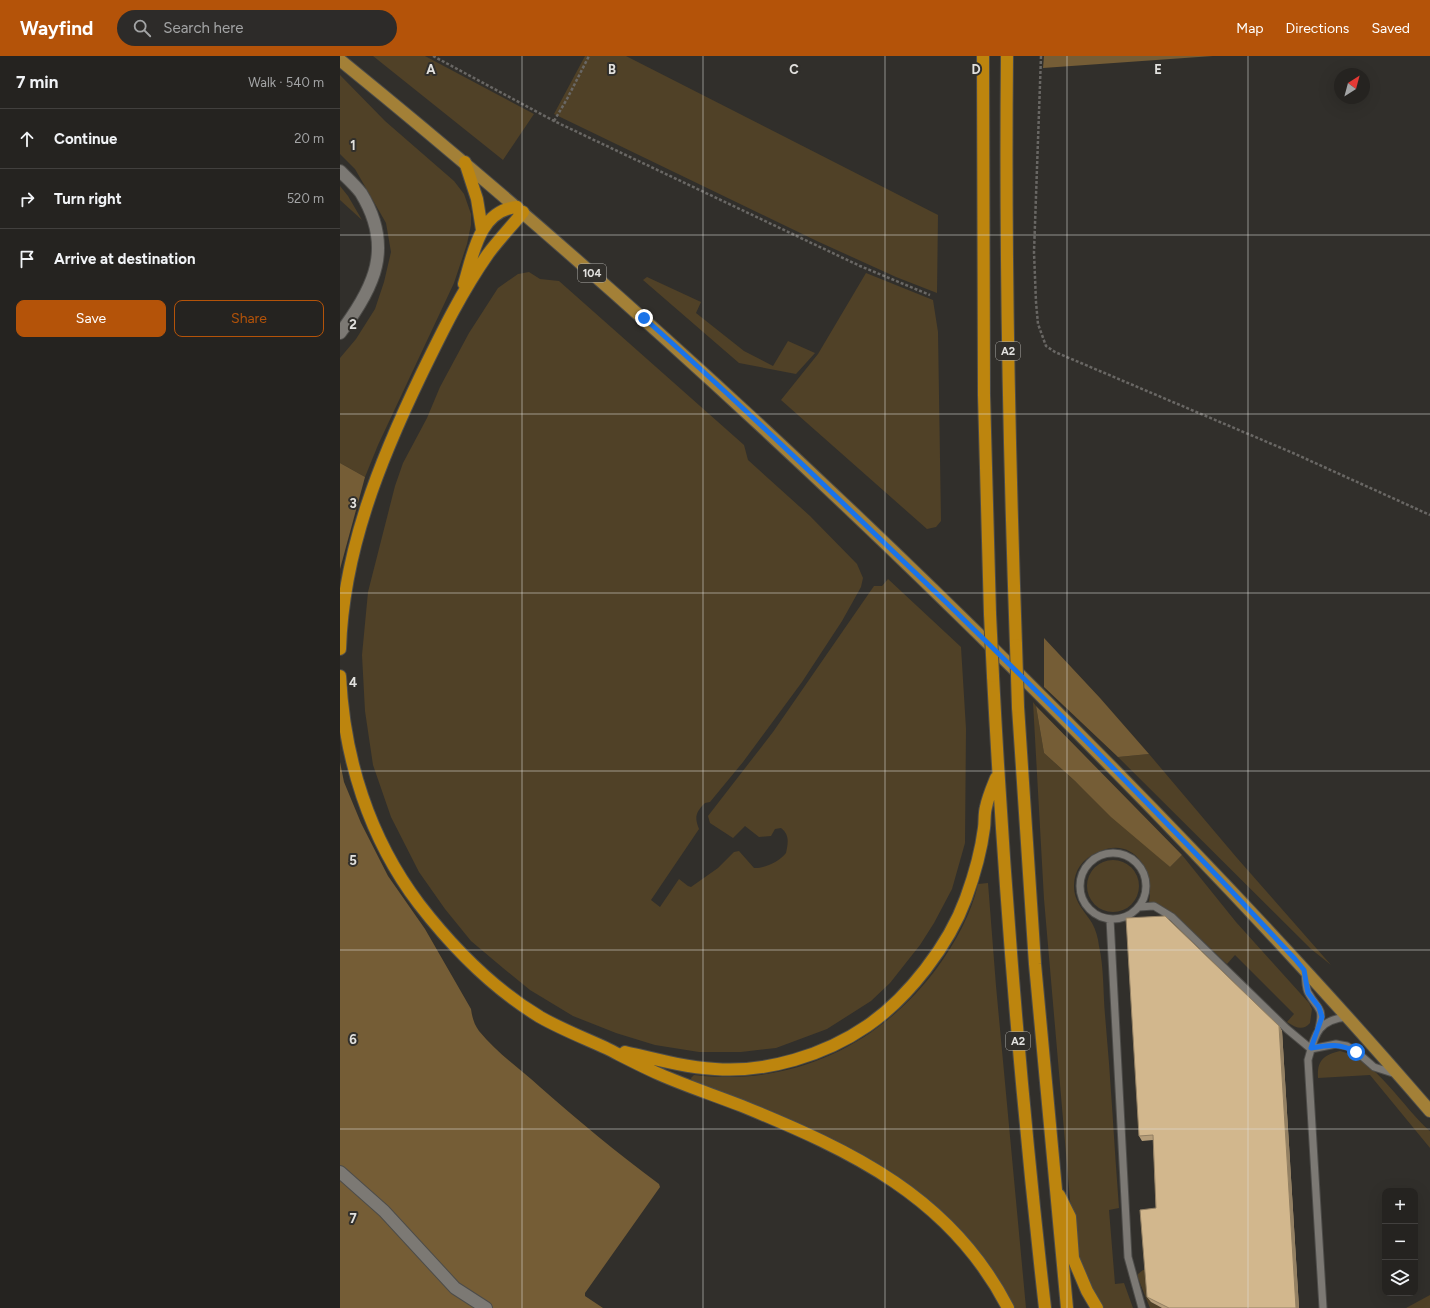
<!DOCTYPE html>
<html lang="en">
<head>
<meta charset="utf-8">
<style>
	:root { --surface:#252320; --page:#2d2b29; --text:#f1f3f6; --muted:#a3a4a5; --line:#42403e; --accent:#b45309 }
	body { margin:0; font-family:Figtree,sans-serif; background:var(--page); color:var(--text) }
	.controls { position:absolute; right:12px; bottom:12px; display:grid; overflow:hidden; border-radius:8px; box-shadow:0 4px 16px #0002 }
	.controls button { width:36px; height:36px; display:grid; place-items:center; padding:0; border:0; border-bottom:1px solid var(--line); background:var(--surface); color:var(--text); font:20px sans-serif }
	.compass { position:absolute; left:994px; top:12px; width:36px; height:36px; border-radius:50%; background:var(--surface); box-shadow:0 4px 16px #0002; rotate:36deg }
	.stop { position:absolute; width:12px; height:12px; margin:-9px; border:3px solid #1a73e8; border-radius:50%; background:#fff }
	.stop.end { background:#1a73e8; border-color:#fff; box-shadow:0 1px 4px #0008 }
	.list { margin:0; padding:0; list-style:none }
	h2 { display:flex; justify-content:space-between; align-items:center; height:52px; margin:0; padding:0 16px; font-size:17px }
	h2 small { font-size:13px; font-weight:400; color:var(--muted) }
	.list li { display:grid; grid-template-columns:26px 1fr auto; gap:12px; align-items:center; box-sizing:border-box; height:60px; padding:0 16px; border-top:1px solid var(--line) }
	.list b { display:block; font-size:15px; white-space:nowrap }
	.list em { font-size:13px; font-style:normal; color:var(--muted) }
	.actions { display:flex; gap:8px; padding:12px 16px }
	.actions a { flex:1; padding:9px 0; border:1px solid var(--accent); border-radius:8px; text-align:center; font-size:14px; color:var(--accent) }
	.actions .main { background:var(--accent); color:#fff }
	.icon { flex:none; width:22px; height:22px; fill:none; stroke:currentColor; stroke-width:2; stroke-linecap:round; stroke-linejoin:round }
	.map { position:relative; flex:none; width:1090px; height:1252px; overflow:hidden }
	header { display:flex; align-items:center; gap:24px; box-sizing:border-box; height:56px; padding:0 20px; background:var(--accent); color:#fff }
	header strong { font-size:19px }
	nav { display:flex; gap:22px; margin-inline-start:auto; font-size:14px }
	.search { width:280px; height:36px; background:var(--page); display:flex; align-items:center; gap:10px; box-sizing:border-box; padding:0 14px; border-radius:22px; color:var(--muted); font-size:15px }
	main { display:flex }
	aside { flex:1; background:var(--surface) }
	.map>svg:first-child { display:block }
</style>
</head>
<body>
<header>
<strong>Wayfind</strong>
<div class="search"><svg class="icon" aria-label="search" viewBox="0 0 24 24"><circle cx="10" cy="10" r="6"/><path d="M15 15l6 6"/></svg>Search here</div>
<nav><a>Map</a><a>Directions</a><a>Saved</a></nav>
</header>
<main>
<aside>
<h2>7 min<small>Walk · 540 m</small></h2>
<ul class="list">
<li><svg class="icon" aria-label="ahead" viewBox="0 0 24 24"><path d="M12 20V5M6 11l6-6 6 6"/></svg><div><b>Continue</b></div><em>20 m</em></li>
<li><svg class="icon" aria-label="right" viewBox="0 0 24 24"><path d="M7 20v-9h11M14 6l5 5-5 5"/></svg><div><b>Turn right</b></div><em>520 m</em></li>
<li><svg class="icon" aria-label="arrive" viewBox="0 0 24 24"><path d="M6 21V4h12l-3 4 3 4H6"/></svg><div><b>Arrive at destination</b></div></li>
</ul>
<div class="actions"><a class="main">Save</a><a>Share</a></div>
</aside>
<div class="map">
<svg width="1090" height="1252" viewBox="0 0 1090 1252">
	<rect width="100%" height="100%" fill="#312f2b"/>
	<path fill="#504127" d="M33,0h52l109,58 -31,46z
		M245,0h41l312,159 -1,78 -41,-16 -77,-35 -265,-128z
		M0,19l45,46 69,60 10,13 7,20v11l-4,19 -13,39 -76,162 -13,32 -25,-14v-105l16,-19 19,-30 9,-27 7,-30 -5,-29 -31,-54 -15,-15z
		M0,130l8,10 14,24 -22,-20z
		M189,216l11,7 19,2 185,164 4,15 62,56 47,48 6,14 -2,9 -19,34 -40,61 -59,80 -33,40 -5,1c-9,9 -11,14 -6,26l-48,71 9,7 19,-28 9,7 3,1 27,-19 16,-16 5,-1 15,17c10,1 26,-7 32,-15 2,-10 4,-18 -5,-25l-6,1 -4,7 -12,1 -14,-11 -12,12 -23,-15 -2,-7 65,-84 101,-146h8l6,-7 73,68 5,82 -1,114 -13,46 -18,34 -14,22 -30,38 -19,18 -44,28 -51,19 -35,4h-42l-44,-7 -39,-12 -43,-17 -43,-26 -27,-22 -32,-27 -26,-32 -26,-37 -28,-55 -18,-52 -8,-54 -3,-56 6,-63 27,-106 8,-23 24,-45 13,-31 29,-54 29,-45 20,-14z
		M526,217l67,27 5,32 3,189 -5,6 -9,2 -146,-129 37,-46z
		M307,221l54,25 -5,11 48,38 29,15 15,-25 27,12 -19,21 -57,-11 -96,-83z
		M693,646l3,4 8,47 126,114 12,-12 54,67 73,81 3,6 -2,14c-7,8 -14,5 -23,-1l7,-8 -59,-59 -8,9c-21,-19 -53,-55 -78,-62 6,-33 -17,-68 -53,-49 -13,6 -22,17 -22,33 0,16 10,24 18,37 4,7 6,15 7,23 5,22 4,46 6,69 6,64 9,129 14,193l-10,2 6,74 9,-1 9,25h-31l-22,-47 -10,-61 -26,-301z
		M809,698l88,104 94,107 -20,-16 -193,-192z
		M747 830a26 26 0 1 1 52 0a26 26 0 1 1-52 0Z
		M648,827l8,103 30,322h-12c-64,-130 -196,-176 -322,-227l-1,-3 3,-3c97,12 185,-29 243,-107 18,-25 34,-53 41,-84z
		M1000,995c36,8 63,57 90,80v17l-60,-73 -52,3c-1,-17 5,-23 22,-27z
		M803,1214h5l3,32 11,6h-12l-12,-30v-4z
		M1090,1239v13h-24z"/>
	<path fill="#755d36" d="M704,0h169l-170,12z
		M0,407l25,14 -25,92z
		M704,582l56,60 49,56 -31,3 -74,-70z
		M696,650l146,149 -12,12 -59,-50 -36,-36 -31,-28z
		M0,706l4,20 17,41 27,53 37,53 46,80c1,8 3,15 8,22 18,22 41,38 61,56 39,34 77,66 119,97l1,3 -75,106v3l18,12h-263z"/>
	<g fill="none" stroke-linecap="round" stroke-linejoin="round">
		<defs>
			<path id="lane" d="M740 830a33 33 0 1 1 66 0a33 33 0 1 1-66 0Z
				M799,851l15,-1 18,11 115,112 24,20
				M770,863l18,338 14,51
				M965,916c1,7 0,17 4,22 9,16 15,13 10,34
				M971,993l25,-5 11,2 10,6 17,15 22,7
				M983,1252l-15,-248c7,-25 9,-40 39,-43"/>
			<path id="street" d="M0,115c7,7 15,14 21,22 33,54 14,94 -21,140
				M0,1116l44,39 71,77 31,20"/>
			<path id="primary" d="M0,4c239,194 465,401 683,618 141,140 278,283 407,433"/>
			<path id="highway" d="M643,0l1,339 6,219
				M667,0c-2,197 2,393 9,589
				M125,106l12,37 5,31
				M124,228c9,-29 15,-74 53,-77
				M0,593c3,-98 40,-189 82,-276 20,-41 40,-82 66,-119 11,-15 24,-28 35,-42
				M0,620c4,82 29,162 79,228 34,44 73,84 121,113 21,12 44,21 66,31 18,9 35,18 53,26 27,12 55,21 83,32 110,45 209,91 266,202
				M653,620c11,211 28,422 52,632
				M678,651l17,257 32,344
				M285,996c30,7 59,15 90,17 51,4 110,-14 152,-43 41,-28 82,-81 99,-128 8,-22 15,-46 18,-70 1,-7 0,-14 2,-21 2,-10 6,-19 10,-29
				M719,1139l11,22 3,41 14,33 10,17"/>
		</defs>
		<use href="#lane" stroke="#4d4c49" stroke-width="9"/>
		<use href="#street" stroke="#4d4c49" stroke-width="14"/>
		<use href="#primary" stroke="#4d4c49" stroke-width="14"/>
		<use href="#highway" stroke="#4d4c49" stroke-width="14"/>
		<path stroke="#696764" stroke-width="2.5" stroke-dasharray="3 2" stroke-linecap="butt" d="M93,0l121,65 306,145 70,29
			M701,0l-7,196 2,50 2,22 8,22 9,6 238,101 137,62
			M214,65l13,-22 22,-43"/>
		<use href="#lane" stroke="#7c7974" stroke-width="7"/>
		<use href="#street" stroke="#7c7974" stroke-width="12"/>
		<use href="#primary" stroke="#a38037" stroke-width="12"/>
		<use href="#highway" stroke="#bd850e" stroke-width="12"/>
		<defs>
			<path id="highway-bridge" d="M650,558l3,62
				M676,589l2,62"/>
		</defs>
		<use href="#highway-bridge" stroke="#4d4c49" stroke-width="14" stroke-linecap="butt"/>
		<use href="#highway-bridge" stroke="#bd850e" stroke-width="12"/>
	</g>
	<path fill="#b59d79" d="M939,970l3,5 17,277h-137l-11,-6 -4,-5 9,-89 -3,-68 -11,1 -3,-5z"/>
	<path fill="#938063" d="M939,970l3,5 17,277h-3z"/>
	<path fill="#d2b78d" stroke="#938063" d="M825,860l114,110 17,282h-127l-22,-11 -7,-87 16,-2 -3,-73 -14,1 -13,-218z"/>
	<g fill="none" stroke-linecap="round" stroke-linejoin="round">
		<path stroke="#1a73e8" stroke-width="5" d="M304,262c79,70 155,143 231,216 144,137 285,279 420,425l9,11 4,23 11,14 3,10 -11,31c17,-3 29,-5 45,4"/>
	</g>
	<path fill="none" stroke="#e2e1de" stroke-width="1" stroke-opacity="0.55" d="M182,0v1252M363,0v1252M545,0v1252M727,0v1252M908,0v1252M0,179h1090M0,358h1090M0,537h1090M0,715h1090M0,894h1090M0,1073h1090"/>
	<g text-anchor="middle" stroke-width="4" stroke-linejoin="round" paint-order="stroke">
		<g fill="#312f2b" stroke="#adaca8" stroke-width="1">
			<rect x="238" y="208" width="28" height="18" rx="3"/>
			<rect x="656" y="286" width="24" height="18" rx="3"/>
			<rect x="666" y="976" width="24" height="18" rx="3"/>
		</g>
		<g font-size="11" font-weight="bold" fill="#e2e1de">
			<text x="252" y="221">104</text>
			<text x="668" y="299">A2</text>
			<text x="678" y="989">A2</text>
		</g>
	</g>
	<g font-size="13" text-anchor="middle" font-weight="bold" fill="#e2e1de" stroke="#312f2b" stroke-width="4" stroke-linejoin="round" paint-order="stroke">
		<text x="91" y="18">A</text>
		<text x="272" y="18">B</text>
		<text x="454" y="18">C</text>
		<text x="636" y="18">D</text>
		<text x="818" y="18">E</text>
		<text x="13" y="94">1</text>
		<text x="13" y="273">2</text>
		<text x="13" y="452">3</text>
		<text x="13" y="631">4</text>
		<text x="13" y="809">5</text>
		<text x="13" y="988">6</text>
		<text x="13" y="1167">7</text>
	</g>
</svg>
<div class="controls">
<button>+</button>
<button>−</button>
<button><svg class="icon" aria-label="layers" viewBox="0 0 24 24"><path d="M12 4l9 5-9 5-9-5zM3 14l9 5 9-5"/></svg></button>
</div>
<svg class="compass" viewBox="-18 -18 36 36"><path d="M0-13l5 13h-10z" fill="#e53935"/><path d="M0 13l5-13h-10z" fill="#a3a4a5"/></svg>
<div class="stop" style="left:1016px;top:996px"></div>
<div class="stop end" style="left:304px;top:262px"></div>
</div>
</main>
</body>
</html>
